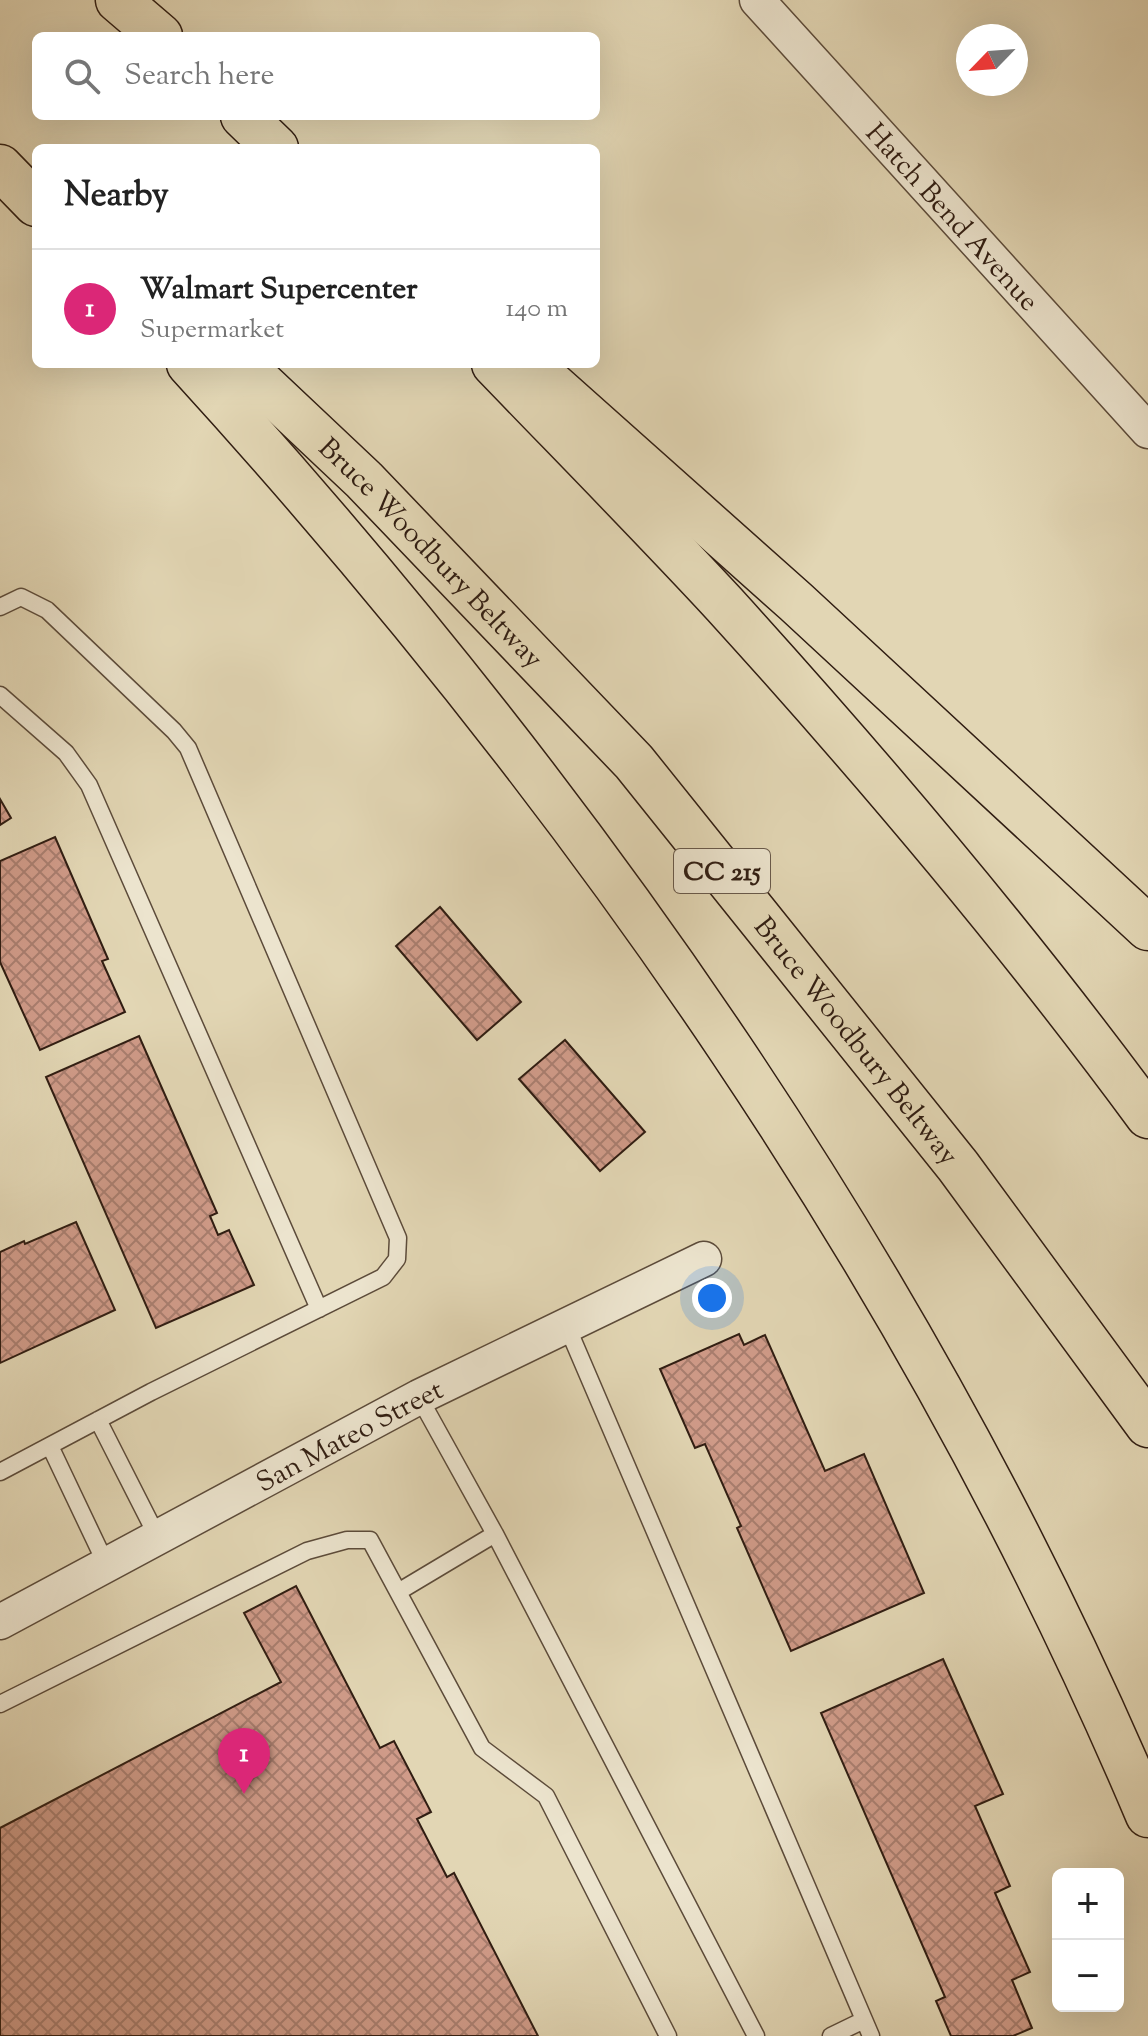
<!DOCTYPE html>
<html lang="en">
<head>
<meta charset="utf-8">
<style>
	:root { --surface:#fff; --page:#f6f6f6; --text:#222; --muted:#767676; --line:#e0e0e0; --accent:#db2777 }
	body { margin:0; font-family:"Sorts Mill Goudy",serif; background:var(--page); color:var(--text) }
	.controls { position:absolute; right:24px; bottom:24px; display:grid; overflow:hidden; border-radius:12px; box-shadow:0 8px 32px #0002 }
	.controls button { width:72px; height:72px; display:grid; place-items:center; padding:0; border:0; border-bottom:2px solid var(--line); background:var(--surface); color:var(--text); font:40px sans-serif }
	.compass { position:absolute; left:956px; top:24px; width:72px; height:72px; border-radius:50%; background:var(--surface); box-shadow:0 8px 32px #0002; rotate:245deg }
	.you { position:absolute; left:712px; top:1298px; width:28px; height:28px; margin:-20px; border:6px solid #fff; border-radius:50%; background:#1a73e8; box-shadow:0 0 0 12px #1a73e833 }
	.badge { display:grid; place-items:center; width:52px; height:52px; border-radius:50%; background:var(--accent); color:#fff; font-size:26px; font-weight:700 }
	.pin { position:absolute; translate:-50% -66px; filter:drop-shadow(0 2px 4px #0008) }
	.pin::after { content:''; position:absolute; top:42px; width:28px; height:24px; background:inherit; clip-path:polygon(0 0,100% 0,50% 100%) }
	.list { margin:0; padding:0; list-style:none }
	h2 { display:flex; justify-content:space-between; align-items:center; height:104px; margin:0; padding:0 32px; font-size:34px }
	h2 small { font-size:26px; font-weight:400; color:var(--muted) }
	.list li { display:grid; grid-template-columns:52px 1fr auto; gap:24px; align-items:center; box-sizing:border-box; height:120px; padding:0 32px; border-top:2px solid var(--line) }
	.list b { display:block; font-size:30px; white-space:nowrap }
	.list p { margin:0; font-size:26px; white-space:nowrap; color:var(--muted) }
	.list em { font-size:26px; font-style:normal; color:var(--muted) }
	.icon { flex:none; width:44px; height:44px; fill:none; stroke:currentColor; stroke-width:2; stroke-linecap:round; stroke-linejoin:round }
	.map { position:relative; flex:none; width:1148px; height:2036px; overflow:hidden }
	.search { position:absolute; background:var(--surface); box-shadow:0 8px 32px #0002; left:32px; top:32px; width:568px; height:88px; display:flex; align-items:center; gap:20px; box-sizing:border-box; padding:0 28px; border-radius:12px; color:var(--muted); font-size:30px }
	.panel { position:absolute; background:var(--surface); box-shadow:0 8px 32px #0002; left:32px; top:144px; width:568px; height:224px; border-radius:12px }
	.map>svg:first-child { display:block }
</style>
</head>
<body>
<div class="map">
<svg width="1148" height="2036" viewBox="0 0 1148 2036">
	<defs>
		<pattern id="building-cross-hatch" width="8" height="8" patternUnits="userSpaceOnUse" patternTransform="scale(2)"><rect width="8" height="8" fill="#d09b89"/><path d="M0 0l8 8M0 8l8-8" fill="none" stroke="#a97e6f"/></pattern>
	</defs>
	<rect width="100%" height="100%" fill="#e2d6b4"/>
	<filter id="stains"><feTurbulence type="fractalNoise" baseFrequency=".0025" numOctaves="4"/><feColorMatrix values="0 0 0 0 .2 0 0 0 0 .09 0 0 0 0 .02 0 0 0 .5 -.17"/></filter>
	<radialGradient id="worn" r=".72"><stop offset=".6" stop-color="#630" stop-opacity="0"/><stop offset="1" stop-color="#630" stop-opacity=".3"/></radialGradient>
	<path fill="url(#building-cross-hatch)" stroke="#301d12" stroke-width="2" d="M0,799l11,19 -11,7z
		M55,837l53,122 -6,2 23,51 -85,38 -40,-88v-101z
		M440,907l81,95 -44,38 -81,-94z
		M139,1036l78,177 -7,3 8,19 11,-5 25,55 -98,43 -110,-251z
		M565,1040l80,92 -45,39 -81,-92z
		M76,1222l39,88 -115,53v-111l24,-11 1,3z
		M739,1334l5,11 21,-10 60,136 39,-17 60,139 -133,58 -54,-123 4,-2 -36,-82 -10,4 -35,-79z
		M296,1586l84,162 14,-7 37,71 -14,7 30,58 7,-4 84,163h-538v-208l281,-146 -37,-69z
		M943,1659l60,135 -28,12 35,80 -15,7 35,79 -18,8 20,48 -19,8h-62l-15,-35 9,-4 -124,-284z"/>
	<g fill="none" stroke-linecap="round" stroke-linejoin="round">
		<defs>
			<path id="lane" d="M0,607l21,-10 26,13 127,121 14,17 210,490 -1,21 -14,18 -232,115 -151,80
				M0,695l66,58 23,32 230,524
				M566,1324l305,712
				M419,1397l76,137 261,502
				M98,1420l60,118
				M50,1446l57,120
				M398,1592l97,-58
				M0,1704l307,-153 40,-11h23l112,208 64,48 122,240
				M831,2036l33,-16"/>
			<g id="street">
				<path id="s1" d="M757,0l391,431"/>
				<path id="s2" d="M0,1622l419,-225 285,-138"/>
			</g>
			<g id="highway">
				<path d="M118,0l42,36"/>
				<path d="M243,116l33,32"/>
				<path d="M0,167l36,37"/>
				<path d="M189,364c393,431 731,911 959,1451"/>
				<path id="s3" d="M241,364l123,116 270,282 324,404 190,259"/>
				<path d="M494,364c77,80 155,159 230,240 149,164 293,334 424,512"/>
				<path d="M538,372l258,230 352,326"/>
			</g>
		</defs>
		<use href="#lane" stroke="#5c4b3a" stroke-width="19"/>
		<use href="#street" stroke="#5c4b3a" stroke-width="37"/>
		<use href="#highway" stroke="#301d12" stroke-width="47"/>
		<use href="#lane" stroke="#ece4ce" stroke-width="16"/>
		<use href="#street" stroke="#ece4ce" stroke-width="34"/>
		<use href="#highway" stroke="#e2d6b4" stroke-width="44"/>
	</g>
	<g text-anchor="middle" stroke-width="6" stroke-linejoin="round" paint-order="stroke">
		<rect fill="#ece4ce" stroke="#68594a" stroke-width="2" x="674" y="849" width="96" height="44" rx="6"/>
		<g font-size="26" font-weight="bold" fill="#301d12">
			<text x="722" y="880">CC 215</text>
		</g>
		<g font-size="28" fill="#301d12" stroke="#ece4ce">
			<text dy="10" stroke="none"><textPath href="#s1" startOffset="292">Hatch Bend Avenue</textPath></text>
			<text dy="10" stroke="none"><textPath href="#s3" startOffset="268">Bruce Woodbury Beltway</textPath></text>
			<text dy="10" stroke="none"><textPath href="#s3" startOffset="916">Bruce Woodbury Beltway</textPath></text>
			<text dy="10" stroke="none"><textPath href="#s2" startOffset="396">San Mateo Street</textPath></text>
		</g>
	</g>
	<rect width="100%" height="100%" filter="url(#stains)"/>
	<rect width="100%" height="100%" fill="url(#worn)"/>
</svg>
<div class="controls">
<button>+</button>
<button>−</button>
</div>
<svg class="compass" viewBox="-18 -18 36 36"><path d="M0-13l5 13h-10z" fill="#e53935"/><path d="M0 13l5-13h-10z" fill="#767676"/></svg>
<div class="you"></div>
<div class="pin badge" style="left:244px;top:1794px">1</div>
<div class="search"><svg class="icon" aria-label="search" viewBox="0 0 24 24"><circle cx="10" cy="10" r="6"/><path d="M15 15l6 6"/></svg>Search here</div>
<section class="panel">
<h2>Nearby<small></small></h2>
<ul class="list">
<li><span class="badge">1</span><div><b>Walmart Supercenter</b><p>Supermarket</p></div><em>140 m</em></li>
</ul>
</section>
</div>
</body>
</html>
